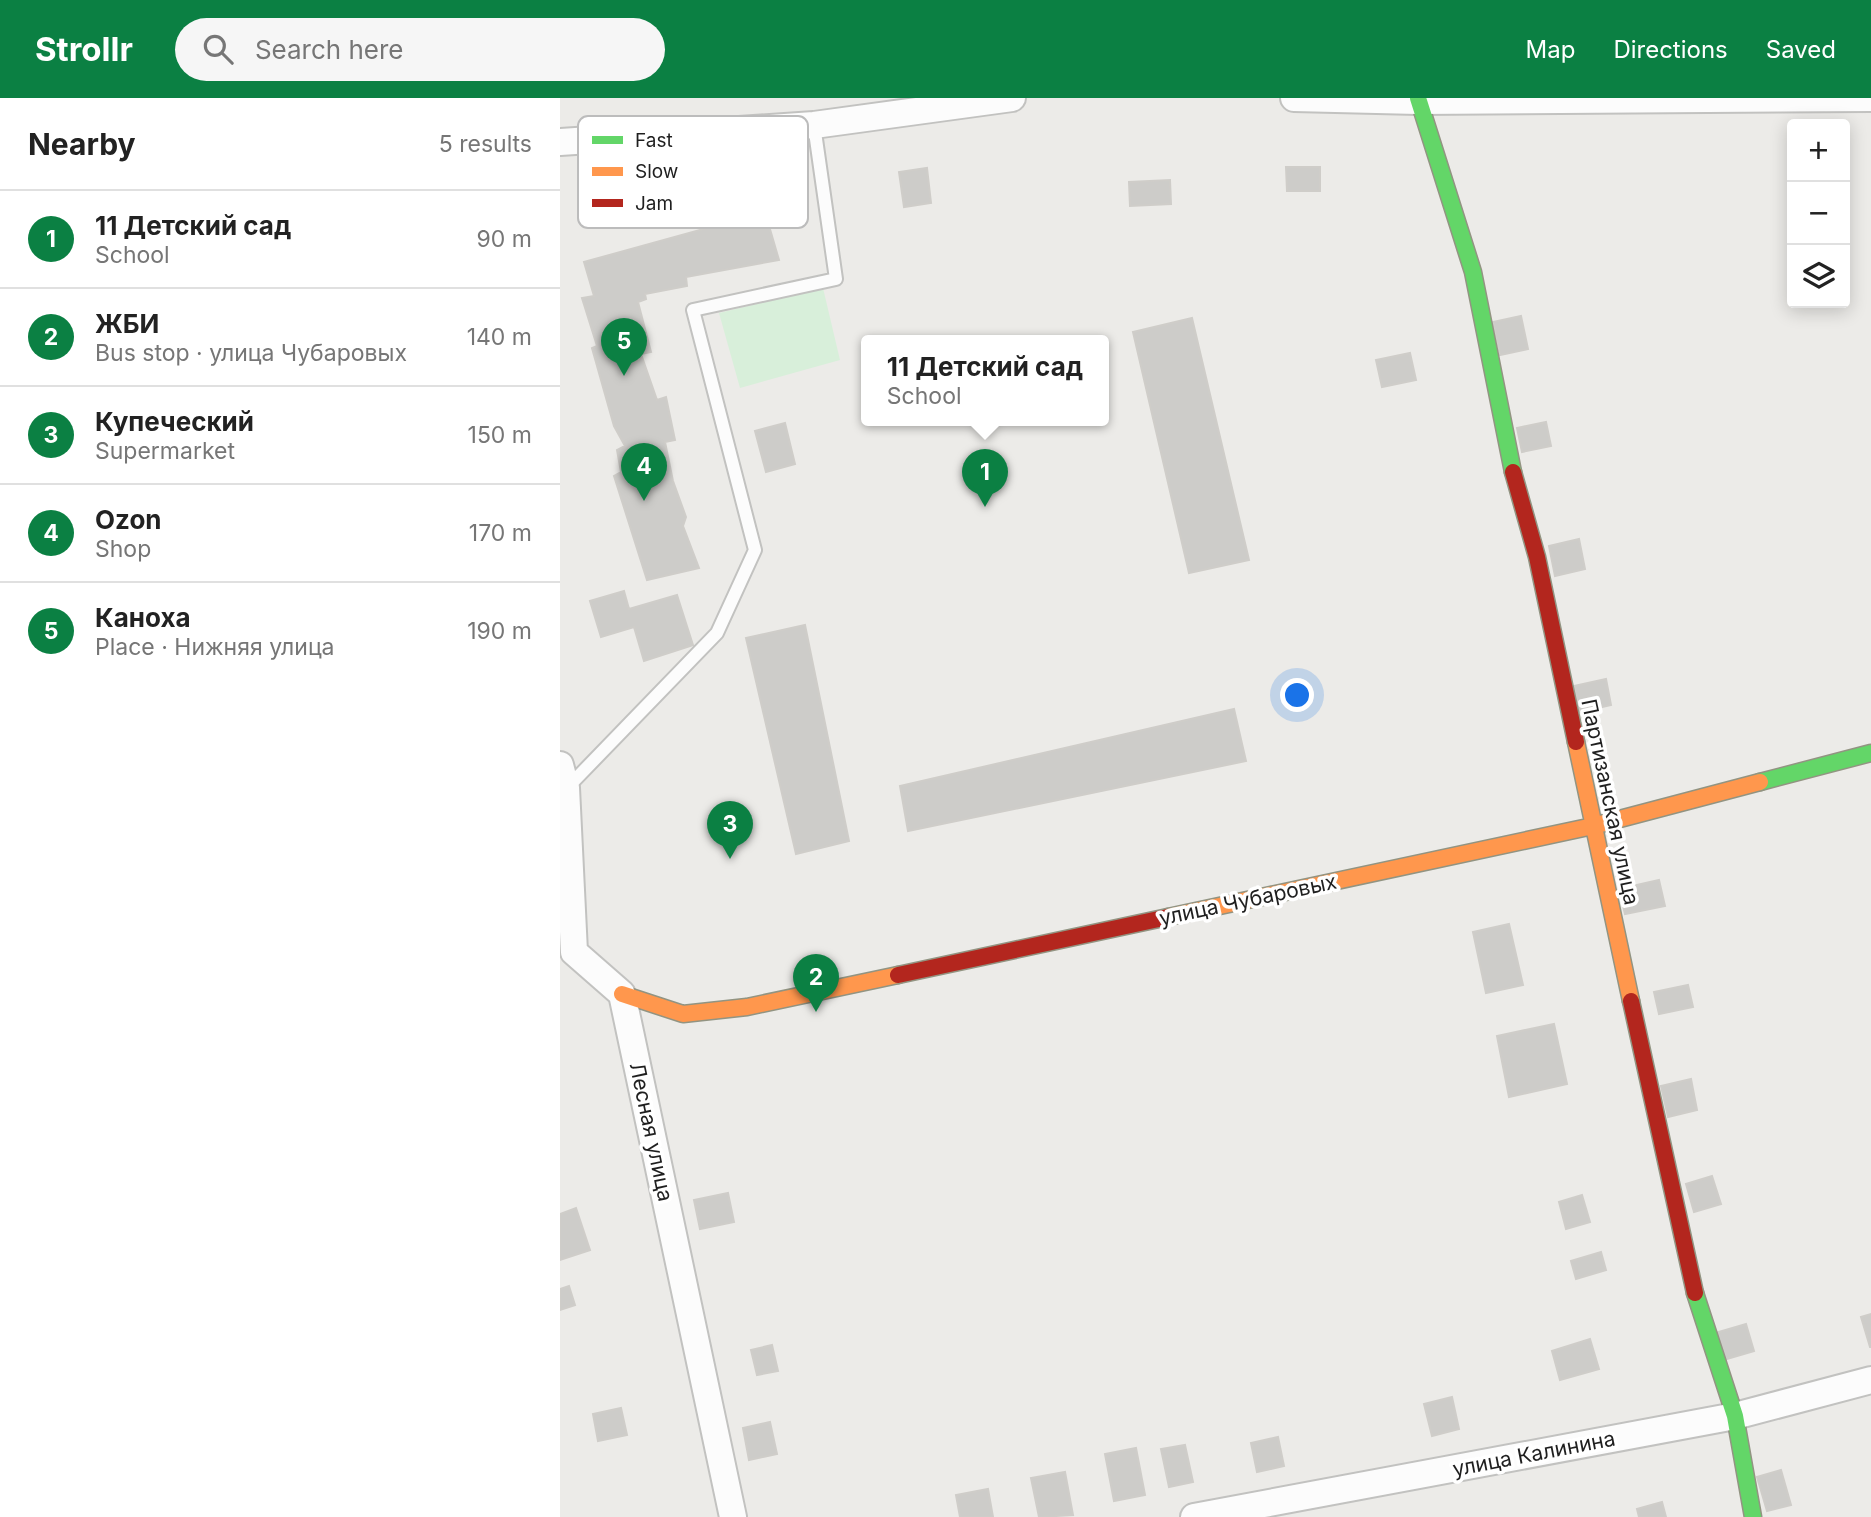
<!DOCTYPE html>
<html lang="en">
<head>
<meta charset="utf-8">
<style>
	:root { --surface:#fff; --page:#f6f6f6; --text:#222; --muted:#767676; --line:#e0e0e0; --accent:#0b8043 }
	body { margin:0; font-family:Inter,sans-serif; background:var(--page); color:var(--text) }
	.controls { position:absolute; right:21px; top:21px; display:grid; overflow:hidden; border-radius:7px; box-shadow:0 4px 18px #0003 }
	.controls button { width:63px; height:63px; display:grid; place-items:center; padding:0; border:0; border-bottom:2px solid var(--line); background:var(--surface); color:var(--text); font:35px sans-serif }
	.you { position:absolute; left:738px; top:598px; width:24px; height:24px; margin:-18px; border:5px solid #fff; border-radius:50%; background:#1a73e8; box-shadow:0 0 0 10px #1a73e833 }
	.badge { display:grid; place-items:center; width:46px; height:46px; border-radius:50%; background:var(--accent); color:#fff; font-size:23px; font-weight:700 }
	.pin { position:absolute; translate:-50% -58px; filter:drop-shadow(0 2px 4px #0008) }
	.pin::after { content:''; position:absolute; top:37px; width:24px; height:21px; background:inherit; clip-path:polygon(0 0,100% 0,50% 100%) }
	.popup { position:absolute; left:301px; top:237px; width:248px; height:91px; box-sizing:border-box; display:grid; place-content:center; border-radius:7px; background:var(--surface); filter:drop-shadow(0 2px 5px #0005); font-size:23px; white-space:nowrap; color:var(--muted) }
	.popup b { font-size:26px; color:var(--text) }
	.popup::after { content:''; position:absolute; left:50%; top:100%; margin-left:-14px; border:14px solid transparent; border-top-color:var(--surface) }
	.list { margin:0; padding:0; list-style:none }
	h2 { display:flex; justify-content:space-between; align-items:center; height:91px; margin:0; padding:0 28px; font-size:30px }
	h2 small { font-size:23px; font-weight:400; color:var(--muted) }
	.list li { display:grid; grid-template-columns:46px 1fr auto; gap:21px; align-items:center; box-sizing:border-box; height:98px; padding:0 28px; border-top:2px solid var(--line) }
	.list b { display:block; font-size:26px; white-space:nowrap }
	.list p { margin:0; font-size:23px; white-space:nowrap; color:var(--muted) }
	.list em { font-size:23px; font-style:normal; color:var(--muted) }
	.icon { flex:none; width:38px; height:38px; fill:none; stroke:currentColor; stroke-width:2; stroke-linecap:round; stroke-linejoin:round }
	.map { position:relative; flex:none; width:1311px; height:1419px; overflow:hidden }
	header { display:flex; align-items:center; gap:42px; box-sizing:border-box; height:98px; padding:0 35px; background:var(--accent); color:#fff }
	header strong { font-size:33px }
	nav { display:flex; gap:38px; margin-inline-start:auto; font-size:24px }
	.search { width:490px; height:63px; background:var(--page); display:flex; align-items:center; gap:18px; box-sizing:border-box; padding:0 24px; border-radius:38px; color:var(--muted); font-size:26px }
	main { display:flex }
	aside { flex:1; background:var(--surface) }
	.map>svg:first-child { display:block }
</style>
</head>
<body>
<header>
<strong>Strollr</strong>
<div class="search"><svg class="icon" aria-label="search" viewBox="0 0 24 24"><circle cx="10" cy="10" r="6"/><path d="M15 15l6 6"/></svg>Search here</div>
<nav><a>Map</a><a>Directions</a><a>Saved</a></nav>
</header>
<main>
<aside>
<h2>Nearby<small>5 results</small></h2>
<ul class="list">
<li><span class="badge">1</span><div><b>11 Детский сад</b><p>School</p></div><em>90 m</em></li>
<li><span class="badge">2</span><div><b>ЖБИ</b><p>Bus stop · улица Чубаровых</p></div><em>140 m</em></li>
<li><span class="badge">3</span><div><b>Купеческий</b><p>Supermarket</p></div><em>150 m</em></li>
<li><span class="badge">4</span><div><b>Ozon</b><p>Shop</p></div><em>170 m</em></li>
<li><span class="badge">5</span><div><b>Каноха</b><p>Place · Нижняя улица</p></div><em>190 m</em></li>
</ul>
</aside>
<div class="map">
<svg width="1311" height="1419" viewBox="0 0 1311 1419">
	<rect width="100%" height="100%" fill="#ecebe8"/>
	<path fill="#d8efda" d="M263,190l17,72 -100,28 -21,-75z"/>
	<path fill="#cdccc9" stroke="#cfcdc9" stroke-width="2" d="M726,69h34v24h-33z
		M367,70l4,35 -27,4 -5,-35z
		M610,82l1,24 -41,2 -1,-24z
		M205,114l14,48 -93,17 1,9 -42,8 1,5 -8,3 13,50 -10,2 16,46 9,-3 9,43 -10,2 8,39 13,36 -3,9 16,42 -52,12 -33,-104 7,-4 -4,-22 8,-4 -11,-20 -22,-78 5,-2 -15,-48 12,-2 -10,-34z
		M961,218l7,33 -28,6 -7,-33z
		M632,220l57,242 -60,13 -56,-241z
		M850,255l6,27 -34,7 -6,-27z
		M986,324l5,24 -29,6 -5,-24z
		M225,325l10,41 -29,8 -11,-41z
		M1019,441l6,30 -30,7 -6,-30z
		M64,493l5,18 48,-14 16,50 -49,16 -10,-34 -33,10 -11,-36z
		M245,527l44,216 -53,13 -50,-216z
		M1046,581l5,26 -31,7 -6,-26z
		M674,611l12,52 -338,70 -8,-45z
		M1099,782l6,26 -40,8 -6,-25z
		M949,826l14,61 -37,8 -13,-61z
		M1128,887l5,22 -34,7 -5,-22z
		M994,926l13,60 -58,13 -12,-61z
		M1131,981l6,31 -29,7 -7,-31z
		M1152,1078l9,28 -27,8 -8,-28z
		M168,1095l6,29 -34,7 -6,-29z
		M1022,1097l8,27 -24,7 -7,-27z
		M16,1110l14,42 -30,10v-46z
		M1041,1154l5,18 -30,9 -5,-18z
		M9,1188l6,19 -15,5v-21z
		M1311,1216v33h-1l-9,-30z
		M1186,1226l8,27 -34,10 -8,-27z
		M1030,1241l9,30 -39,11 -8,-29z
		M212,1247l6,26 -21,4 -6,-25z
		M892,1299l7,32 -27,7 -8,-32z
		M61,1310l6,27 -29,6 -5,-27z
		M210,1324l7,32 -28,6 -6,-32z
		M718,1339l6,29 -27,6 -6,-29z
		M625,1347l8,37 -24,5 -8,-38z
		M576,1350l9,47 -31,6 -9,-47z
		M1221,1372l10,35 -24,6 -10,-34z
		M505,1374l8,43 -34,2 -8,-39z
		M428,1391l5,28h-33l-4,-22z
		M1102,1404l4,15h-27l-2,-8z"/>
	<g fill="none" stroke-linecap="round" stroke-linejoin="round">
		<defs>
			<path id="lane" d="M7,690l150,-155 38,-83 -62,-240 143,-31 -22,-154"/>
			<path id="street" d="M734,0l124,3 453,-3
				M0,44l254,-17 198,-27
				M0,667l6,23 8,164 48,42 111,523
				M634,1419l541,-101 136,-36"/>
			<path id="fast" d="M858,0l55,174 40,200
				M1200,684l111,-29
				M1135,1195l40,123 18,101"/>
			<path id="slow" d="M1016,644l55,259
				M608,819l425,-91 167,-44
				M62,896l61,20 64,-7 151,-32"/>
			<path id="jam" d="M953,374l24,85 39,185
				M338,877l270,-58
				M1071,903l64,292"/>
		</defs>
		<use href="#lane" stroke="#c2c2c0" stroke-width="16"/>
		<use href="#street" stroke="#c2c2c0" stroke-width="30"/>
		<use href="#fast" stroke="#929482" stroke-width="19"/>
		<use href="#slow" stroke="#929482" stroke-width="19"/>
		<use href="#jam" stroke="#929482" stroke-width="19"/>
		<use href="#lane" stroke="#fcfcfc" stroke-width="12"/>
		<use href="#street" stroke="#fcfcfc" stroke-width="26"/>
		<use href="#fast" stroke="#63d668" stroke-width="16"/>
		<use href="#slow" stroke="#ff974d" stroke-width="16"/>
		<use href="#jam" stroke="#b3261e" stroke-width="16"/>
	</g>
	<g text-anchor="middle" stroke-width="7" stroke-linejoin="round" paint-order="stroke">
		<g font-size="21" fill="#1f1f1f" stroke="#fff">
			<text transform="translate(1050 704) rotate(78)" y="7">Партизанская улица</text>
			<text transform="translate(688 802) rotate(-12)" y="7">улица Чубаровых</text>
			<text transform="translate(91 1034) rotate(78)" y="7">Лесная улица</text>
			<text transform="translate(974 1356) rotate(-11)" y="7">улица Калинина</text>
		</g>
	</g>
	<rect x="18" y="18" width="230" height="112" rx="10" fill="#fff" stroke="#bcbcbc" stroke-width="2"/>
	<rect x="32" y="38" width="31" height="8" fill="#63d668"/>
	<rect x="32" y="69" width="31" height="9" fill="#ff974d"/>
	<rect x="32" y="101" width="31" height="8" fill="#b3261e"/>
	<g font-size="19" fill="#1f1f1f">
		<text x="75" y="49">Fast</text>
		<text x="75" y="80">Slow</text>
		<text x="75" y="112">Jam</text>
	</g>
</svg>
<div class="controls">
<button>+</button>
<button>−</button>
<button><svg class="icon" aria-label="layers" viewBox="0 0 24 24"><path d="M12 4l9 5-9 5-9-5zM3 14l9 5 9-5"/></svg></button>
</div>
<div class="you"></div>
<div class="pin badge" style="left:425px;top:409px">1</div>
<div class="popup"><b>11 Детский сад</b>School</div>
<div class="pin badge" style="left:256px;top:914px">2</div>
<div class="pin badge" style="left:170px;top:761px">3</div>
<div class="pin badge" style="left:84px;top:403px">4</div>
<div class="pin badge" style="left:64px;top:278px">5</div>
</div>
</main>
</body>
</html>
